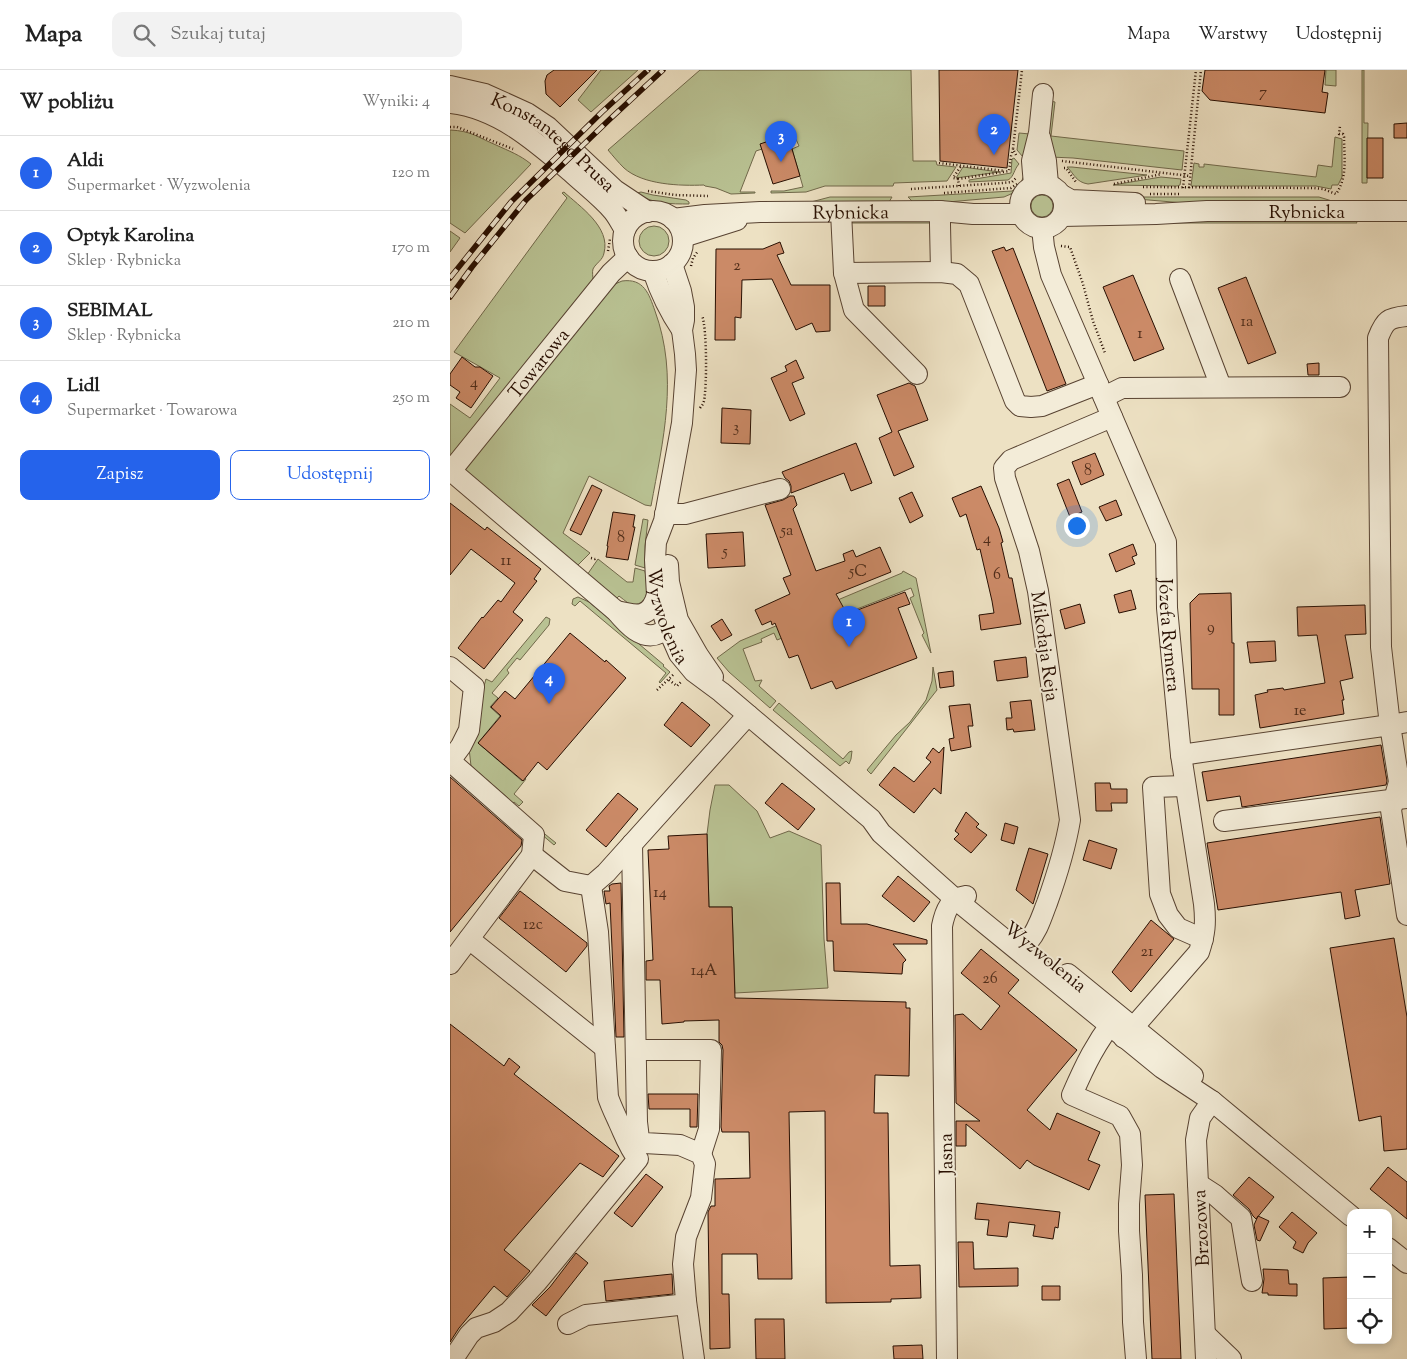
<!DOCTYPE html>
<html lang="pl">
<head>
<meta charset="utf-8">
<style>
	:root { --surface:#fff; --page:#f2f2f2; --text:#222; --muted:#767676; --line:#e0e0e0; --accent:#2563eb }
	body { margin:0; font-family:"Sorts Mill Goudy",serif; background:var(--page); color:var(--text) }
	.controls { position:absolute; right:15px; bottom:15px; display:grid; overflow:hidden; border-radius:10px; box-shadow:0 2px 8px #0003 }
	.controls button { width:45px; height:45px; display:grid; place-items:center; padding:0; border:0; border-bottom:1px solid var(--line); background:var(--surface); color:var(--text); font:25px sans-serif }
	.you { position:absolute; left:626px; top:455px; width:18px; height:18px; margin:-12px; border:4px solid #fff; border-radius:50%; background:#1a73e8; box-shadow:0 0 0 8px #1a73e833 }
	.badge { display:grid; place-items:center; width:32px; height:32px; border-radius:50%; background:var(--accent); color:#fff; font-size:16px; font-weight:700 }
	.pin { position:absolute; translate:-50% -41px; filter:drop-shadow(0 1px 2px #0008) }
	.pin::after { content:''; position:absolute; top:26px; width:18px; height:15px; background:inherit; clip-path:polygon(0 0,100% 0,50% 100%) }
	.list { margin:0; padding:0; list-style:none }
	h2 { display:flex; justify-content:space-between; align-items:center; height:65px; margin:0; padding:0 20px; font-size:21px }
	h2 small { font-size:16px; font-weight:400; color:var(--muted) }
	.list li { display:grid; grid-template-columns:32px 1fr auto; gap:15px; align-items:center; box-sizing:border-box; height:75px; padding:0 20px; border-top:1px solid var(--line) }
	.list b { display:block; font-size:19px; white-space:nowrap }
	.list p { margin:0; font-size:16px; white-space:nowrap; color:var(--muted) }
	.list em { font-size:16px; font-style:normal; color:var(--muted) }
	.actions { display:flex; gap:10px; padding:15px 20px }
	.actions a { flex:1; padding:11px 0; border:1px solid var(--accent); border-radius:10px; text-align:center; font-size:18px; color:var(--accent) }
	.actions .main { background:var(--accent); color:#fff }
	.icon { flex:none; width:28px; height:28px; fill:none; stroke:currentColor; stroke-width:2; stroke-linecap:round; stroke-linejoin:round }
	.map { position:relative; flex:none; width:957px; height:1289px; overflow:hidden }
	header { display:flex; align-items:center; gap:30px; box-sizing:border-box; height:70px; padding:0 25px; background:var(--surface); border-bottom:1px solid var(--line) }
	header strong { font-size:24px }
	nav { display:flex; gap:28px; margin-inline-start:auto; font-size:18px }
	.search { width:350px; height:45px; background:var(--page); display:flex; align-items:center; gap:12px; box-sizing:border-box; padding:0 18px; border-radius:10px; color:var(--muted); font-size:19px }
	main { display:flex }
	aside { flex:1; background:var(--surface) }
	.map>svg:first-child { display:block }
</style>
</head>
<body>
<header>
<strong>Mapa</strong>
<div class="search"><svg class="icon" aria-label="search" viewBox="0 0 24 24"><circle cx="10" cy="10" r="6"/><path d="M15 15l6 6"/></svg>Szukaj tutaj</div>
<nav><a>Mapa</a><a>Warstwy</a><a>Udostępnij</a></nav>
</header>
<main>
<aside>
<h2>W pobliżu<small>Wyniki: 4</small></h2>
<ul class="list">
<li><span class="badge">1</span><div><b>Aldi</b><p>Supermarket · Wyzwolenia</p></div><em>120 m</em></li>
<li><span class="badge">2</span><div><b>Optyk Karolina</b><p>Sklep · Rybnicka</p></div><em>170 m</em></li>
<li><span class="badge">3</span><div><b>SEBIMAL</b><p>Sklep · Rybnicka</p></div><em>210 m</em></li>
<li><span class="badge">4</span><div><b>Lidl</b><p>Supermarket · Towarowa</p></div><em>250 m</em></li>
</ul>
<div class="actions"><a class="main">Zapisz</a><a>Udostępnij</a></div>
</aside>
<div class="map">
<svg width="957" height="1289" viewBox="0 0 957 1289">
	<rect width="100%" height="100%" fill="#ede1c3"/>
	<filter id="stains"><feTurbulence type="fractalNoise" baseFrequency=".004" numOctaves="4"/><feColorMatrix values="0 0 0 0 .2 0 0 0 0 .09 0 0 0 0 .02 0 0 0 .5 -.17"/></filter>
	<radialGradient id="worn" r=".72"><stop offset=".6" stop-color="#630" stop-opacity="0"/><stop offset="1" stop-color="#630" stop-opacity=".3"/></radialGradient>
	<path fill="#b9c293" stroke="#70684a" d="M151,0h37l-47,42 -13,-12z
		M250,0h211l2,91h23l1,4 19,2 -9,14 -53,2 -1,3h-68l-19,6 -35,1v-2h13l19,-4 -11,-38 7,-3 -4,-9 -19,6 -1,-3 -13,9 -6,2 -16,41h15v1l-24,1 -15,-6 -11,-2 -1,-1c-24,1 -61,0 -80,-17 -6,-6 -11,-12 -16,-18z
		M876,0h10v16l-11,-1z
		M912,0h2v53h4l-1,60h-5z
		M600,31l5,1 -4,34 133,15 -2,19 -109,-12 -23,-1 -2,-22z
		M0,60c22,1 27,7 46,15 13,6 24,10 35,19l-66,69 -15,-10z
		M569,63l11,1 -7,23 -6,-7z
		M885,67l7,2v38l-4,8h-6l-1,4 -15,-3h-125l3,-23 5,1v3h5v-3l112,13 2,-12 14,2z
		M564,88l5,6c-5,5 -5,13 -11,16l-39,2v-2l42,-7 1,-14z
		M513,97l36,5 -43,6z
		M617,97h5l75,8 -59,9c-12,-2 -13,-9 -21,-17z
		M575,103v10l-5,7 -16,7 -56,5h-35l-5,-5 104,-6 8,-6z
		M711,107l20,2 -1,6 -3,1 -64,-1z
		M114,122c15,14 47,35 40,61 -1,7 -8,10 -11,16 -1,3 0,8 0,11l-143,185v-61l20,14 30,-40 -46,-26 113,-154 -5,-5z
		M191,122l12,3 33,5 3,2v2c-17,0 -38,0 -52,-11z
		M581 136a11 11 0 1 1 22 0a11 11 0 1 1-22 0Z
		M380,127h62l-3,5h-78z
		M687,127h182l13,4 -5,2h-143l-47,-4z
		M406,149h73l5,4h-82z
		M638,149h267l2,4h-269z
		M189 171a15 15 0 1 1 30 0a15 15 0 1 1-30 0Z
		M0,161l10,7 -10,14z
		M172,211c22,-3 27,13 33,30 24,66 8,129 -4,195l-6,-1 -56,-29 -26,57 27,20 -13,13 -114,-96 152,-186z
		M193,449l5,1 -3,26v22l-10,-3z
		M148,489l29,23h6l2,-14 10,3c1,6 2,13 2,19 0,10 -9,18 -19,13 -3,-2 -6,-5 -9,-7l-3,3 -29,-24z
		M453,501l13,7 15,75 -9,-18 2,-2 -14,-35 4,-2 -3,-8 -134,52 -3,-7 -13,6 1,3 -19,7 12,32 7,-1 -3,6 17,15 -6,7 -41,-36 -12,-14 23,-17 162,-68z
		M128,527l11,5 75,63 -1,1 7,6 -10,11 -1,-1 7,-9 -86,-72 -5,5 -3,-2 1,-5z
		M96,547l4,2 -1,6 -29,35 -3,-2 -10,12 2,3 -17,20 6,5 -8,9 10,9 -22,27 44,38 3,-3 1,1 -12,15 9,8 -4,4 -5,-4 -4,4 46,37 -2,2 -47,-40 1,-7 -37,-32 -2,-18 9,-40 8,-29 6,3z
		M483,597l4,23 -66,84 -4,-4 29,-35 14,-13 16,-22 6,-19z
		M329,633l64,56 6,-7 3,-1 -1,8 -2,5 -3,-3 -6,5 -67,-56z
		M265,715h14l28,26 13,27 19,-7 32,14 3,94 4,49 -93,5 -3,-86h-23l-2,-73 3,-24z"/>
	<path fill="#cb8a67" stroke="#270e01" d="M104,0h43l-37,37 -14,-13 -1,-13 2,-6z
		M489,0h79l-11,98 -67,-7z
		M755,0h120l-3,22 6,1 -3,20 -115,-13 -8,-9z
		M957,53v15h-13v-14z
		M917,68h16v40h-16z
		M325,69l1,4 13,-4 11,37 -27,8 -13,-40z
		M330,172l4,11 -7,2 14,30h39v46l-14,1 -4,-9 -16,7 -24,-51 -30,1 -1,38 -6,-1v23h-20l1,-91h47z
		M554,177l2,4 7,-3 53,136 -19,7 -55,-140z
		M683,205l31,74 -30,12 -31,-74z
		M796,207l30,76 -28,11 -30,-76z
		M418,216h17v20h-17z
		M12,287l13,10h5l13,9 -22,32 -15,-10 4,-6 -10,-7v-11z
		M346,290l8,18 -12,5 13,31 -15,7 -19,-43 16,-7 -2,-5z
		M869,293v12h-11l-1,-11z
		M459,313l6,3 13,34 -30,11 16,36 -20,9 -15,-38 13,-6 -15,-37z
		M272,338l29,2 -1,34 -29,-1z
		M406,373l16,40 -21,8 -7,-18 -53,20v-7l-2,-5 -4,-3 -3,-6z
		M645,383l9,22 -23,10 -9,-23z
		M619,409l13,33 -12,5 -13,-33z
		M142,415l10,5 -21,45 -11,-5z
		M531,416l18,42 4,14 -2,1 8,35h3l9,46 -40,6 -2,-15 15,-2 -2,-12 -12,-52 -3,1 -11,-36 -6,3 -8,-19z
		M462,422l11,24 -13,7 -11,-25z
		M340,426h4l3,9 -4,4 23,62 29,-10 -2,-7 10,-4 3,7 24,-10 11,25 -55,22 11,20 58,-22 5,12 -12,4 19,50 -81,31 -4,-8 -21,8 -13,-34 -9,3 -14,-35 -3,2 -1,-4 -9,4 -7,-15 35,-16 -7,-16 8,-3 -26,-70 18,-5z
		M666,430l6,15 -16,6 -7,-14z
		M0,433l35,27 2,-3 54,42 -7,10 3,2 -24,31 10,8 -39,49 -26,-21 24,-31 1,1 15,-18 3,2 14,-19 -44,-34 -21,26z
		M163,442l22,3 -2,12h2l-7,33 -22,-3 2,-11h-1z
		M293,462l2,34 -37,2 -2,-34z
		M683,474l4,11 -5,2 3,7 -19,8 -7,-18z
		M681,520l5,19 -17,4 -5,-18z
		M781,523l1,50h2v72h-15v-26h-27l-2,-86 9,-9z
		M630,534l5,19 -20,6 -5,-19z
		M915,535l1,29 -21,1 8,43 -13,3 4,19h-2l2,14 -84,14 -5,-33 13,-3 -1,-2 16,-2 1,2 41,-7 -8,-48 -19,1 -1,-29z
		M272,549l10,16 -11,6 -10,-15z
		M120,563l35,29 1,-2 20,18 -79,92 -9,-8 -15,19 -45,-38 23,-27 -10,-9 14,-16 10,8z
		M825,571l1,20 -26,2 -3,-21z
		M576,587l2,20 -31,4 -3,-20z
		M503,601l1,15 -14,2 -2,-15z
		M581,630l4,30 -21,2 -1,-3 -6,1 -1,-12h6l-2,-16z
		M232,632l28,23 -19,22 -27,-22z
		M520,634l3,22h-5l3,21 -20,4 -2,-12 5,-1 -5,-32z
		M931,675l6,36 -1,4 -144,22 -2,-11 -33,5 -5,-29z
		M494,677l-3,47 -7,-6 -20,25 -35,-28 15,-18 20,15 17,-20 -5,-4 7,-10 6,5z
		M0,707l72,63 -1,6 -71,86z
		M332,713l33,26 -17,21 -33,-27z
		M645,713h15l1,6h16v14h-16l1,8h-16z
		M168,723l20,16 -32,38 -20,-17z
		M516,742l13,12 -3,3 11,8 -16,18 -17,-14 5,-5 -4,-3z
		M930,747l10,67 -35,6 5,26 -15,3 -4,-27 -123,18 -11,-67z
		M555,753l13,4 -4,17 -13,-4z
		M257,764l2,73h23l3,91 171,4v6h4l-1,68 -34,-1 -1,38h14l2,153 30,-1 1,33 -30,1v3l-65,1 -1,-192 -36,1 3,167h-34l-1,-25h-35v40h7l1,54 -20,1 -2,-137 3,-6h4v-27l35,-1 -1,-46h-27l-1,-5 2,-77 -1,-5 -3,-3v-22l-35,1v1l-22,2 -2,-44h-14v-19l7,-1 -5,-110 21,-1 -1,-13z
		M639,770l28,9 -6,20 -28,-9z
		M579,778l19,6 -15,50 -17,-14z
		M448,806l32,26 -16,20 -32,-26z
		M171,813l3,154h-8l-6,-134 -4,1 -2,-13h6l-1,-5 3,-2z
		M376,813h14l1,41h26l60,16v4h-34l13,16 -3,3 -1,11 -68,-3 -1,-30h-6z
		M70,821l67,52v3l-21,26 -67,-54z
		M701,850l23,19 -43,53 -19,-20z
		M944,868l13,79v132l-23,2 -3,-35 -22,5 -29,-173z
		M531,879l38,31 -11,13 69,57 -50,60 23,20 7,-17 43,19 -12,28 12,5 -11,25 -55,-25 -7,-5 -7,9 -54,-45v22h-10v-25h24l-24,-18 -1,-88 8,-1 18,16 19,-24 -39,-33z
		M0,954l54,42 5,-8 11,9 -6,7 105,82 -16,21 -23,-14 -76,87 26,21 -23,26 -13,-11 -35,42 -9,14z
		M198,1024h50l-1,33h-7v-18h-41z
		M938,1097l19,15v37l-37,-30z
		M196,1104l17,13 -31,40 -18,-14z
		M799,1107l25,20 -18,22 -3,-3 -4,-7 -16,-14z
		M724,1124l7,165h-29l-7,-164z
		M527,1133l83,9 -2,16 -3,-1 -2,12 -20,-3 2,-11 -26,-3 -2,15 -20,-2 2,-15 -14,-1z
		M842,1142l25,21 -9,10 -5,10 -10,-5 3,-6 -17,-15z
		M808,1146l11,5 -9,20 -3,-1 -3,-15z
		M508,1172h15l1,27 44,-1v18l-59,1z
		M126,1183l12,10 -42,53 -14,-11 18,-18z
		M813,1199l25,1 1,14h8v12l-29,-1v-2h-6l2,-14z
		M222,1204l1,20 -67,7 -2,-20z
		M900,1207v51l-26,1 -1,-51z
		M592,1216h18v14h-18z
		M305,1249h29l1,40h-29z
		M472,1275l1,14h-29l-1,-13z"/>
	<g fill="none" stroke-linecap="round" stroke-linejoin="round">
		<defs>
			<g id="minor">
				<path id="s1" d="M0,16l35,8 42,19 21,14 67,63 33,22"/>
				<path d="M0,33c48,5 86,39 121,69 14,13 30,25 42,39 5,6 8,13 12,19"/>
				<path d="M590,67l6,24 2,23"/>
				<circle cx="592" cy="136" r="22"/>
				<path d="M584,115l-2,-24 7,-28 4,-39"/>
				<path d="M612,125l9,5 64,3"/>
				<path d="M490,141v14l1,47"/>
				<circle cx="203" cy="171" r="30"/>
				<path d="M391,142l3,61 97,-1 16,2 12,10 46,117 5,5 11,1 11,-1 56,-22"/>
				<path id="s2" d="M612,146l94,-2 51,-3h200"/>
				<path id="s3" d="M223,149l32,-4 55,-3 180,-1 33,3h48"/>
				<path id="s4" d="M592,158l2,19 7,28 115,267 1,66 14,147 23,149c2,19 1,30 -5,48l-75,86"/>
				<path d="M233,167l54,-17"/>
				<path d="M178,187l-17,16 -160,198 165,140c10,12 26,31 44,22 6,-2 11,-7 16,-12"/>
				<path id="s5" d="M222,194l9,27 3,16v13l-2,10 3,24 1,16 -4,53 -18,98 -8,21 -1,18 2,35 11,34 11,25 15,18 27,20 150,127 10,14 74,66 207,169 50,33 139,115"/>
				<path d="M203,201c7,21 16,40 29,59"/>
				<path d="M394,203l10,37 63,64"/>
				<path d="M730,209l41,108"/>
				<path d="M957,246c-19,2 -22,4 -29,22l3,309 9,78 17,-3"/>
				<path d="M654,327l18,-9 218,-1"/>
				<path d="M215,444h20l95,-25"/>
				<path d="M218,495l1,17 9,38 20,35 15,22"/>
				<path d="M166,541c21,5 34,8 41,-16"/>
				<path d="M0,597l24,20 -5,43 -8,16 -11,15"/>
				<path d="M731,685l209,-30 9,57 -8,28 16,105"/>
				<path d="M0,691l84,74 -2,20"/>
				<path d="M735,716l-32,1 7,107 8,21 10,13 25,11"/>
				<path d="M774,751l182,-23"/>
				<path d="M141,816l15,-13 142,-158"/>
				<path d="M19,869l136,109"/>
				<path d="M578,872c10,-12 13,-24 19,-39 10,-28 18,-53 23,-83l-32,-229 -9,-40 -24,-73 -1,-10 7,-8 101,-43"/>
				<path d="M0,894l82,-109 33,26 26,5"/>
				<path d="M618,904l125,102"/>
				<path d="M667,946c-21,26 -32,49 -45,79l48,21 10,18 2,31 -3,39v27l3,44 1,47 3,37"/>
				<path d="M186,980h75l-2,79 -8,25"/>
				<path d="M748,1114l17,11 26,23 11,63"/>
				<path d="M938,1178l19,15"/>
				<path d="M236,1231l8,58"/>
				<path d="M118,1254l18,-9 92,-10 8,-4 -3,-37 3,-27 15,-39 4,-34 -4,-10 -21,-9 -36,-2 -5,-4 -2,-17 -5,-278"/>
				<path d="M756,1265l25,24"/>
				<path d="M3,1289l16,-24 7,-7 18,-6 15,-10 28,-30 101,-123c-9,-11 -13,-23 -19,-36 -4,-9 -8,-17 -11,-26l-10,-165 -7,-46"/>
				<path d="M497,1289l-5,-433c3,-15 8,-28 24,-30"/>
				<path d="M756,1289l-10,-219 4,-22 12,-17"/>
			</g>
		</defs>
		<use href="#minor" stroke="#584332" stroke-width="22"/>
		<path stroke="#270e01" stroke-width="2.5" stroke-dasharray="1 2.5" stroke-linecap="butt" d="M0,57h7l56,22
			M566,85l-3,-6 9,-79
			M612,91l128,15
			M489,93l66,8
			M614,98h2l10,14
			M508,109l-5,-1 8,-12
			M664,114l48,-10
			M509,116l-1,-7 51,-8 2,-15 2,-7
			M693,117l171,1 9,1 13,5c12,-17 8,-38 8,-57l-1,-3h-4l1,-8
			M733,118l13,-118
			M739,118l12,-118
			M461,119l91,-6 10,-1 5,-5
			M198,121l27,4 33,1
			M494,123l67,-5 6,-4
			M700,124h29
			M611,176l9,1 13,37 10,37 12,32
			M158,181l2,-12
			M241,196l2,-8 5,-7
			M250,338c2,-3 3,-3 4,-7 3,-16 3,-72 -2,-86
			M141,488l4,1 2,-1
			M219,610l8,6 4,-4
			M207,620l17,-16"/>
		<use href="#minor" stroke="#f3ecd8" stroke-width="20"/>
		<defs>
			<path id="rail" d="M0,208l61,-76 91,-90 46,-42
				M0,227l22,-30 54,-67 84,-81 53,-49"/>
		</defs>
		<use href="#rail" stroke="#270e01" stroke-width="5.5"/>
		<use href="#rail" stroke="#f3ecd8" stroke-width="4" stroke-dasharray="11" stroke-linecap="butt"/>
	</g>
	<g text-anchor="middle" stroke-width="4" stroke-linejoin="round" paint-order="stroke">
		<g font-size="16" fill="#502d1a">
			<text x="813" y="27">7</text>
			<text x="287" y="200">2</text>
			<text x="797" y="256">1a</text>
			<text x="690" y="268">1</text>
			<text x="24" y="317">4</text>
			<text x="286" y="362">3</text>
			<text x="638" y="405">8</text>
			<text x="337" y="465">5a</text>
			<text x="171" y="472">8</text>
			<text x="537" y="473">4</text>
			<text x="275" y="486">5</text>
			<text x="56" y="495">11</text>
			<text x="408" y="506">5C</text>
			<text x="547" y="509">6</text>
			<text x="761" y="562">9</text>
			<text x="850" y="645">1e</text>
			<text x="210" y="827">14</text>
			<text x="83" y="859">12c</text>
			<text x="697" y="886">21</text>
			<text x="254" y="905">14A</text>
			<text x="540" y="913">26</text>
		</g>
		<g font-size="19" fill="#270e01" stroke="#f3ecd8">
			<text dy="7" stroke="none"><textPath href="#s1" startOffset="120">Konstantego Prusa</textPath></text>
			<text dy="7" stroke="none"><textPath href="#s2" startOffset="245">Rybnicka</textPath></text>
			<text dy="7" stroke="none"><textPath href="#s3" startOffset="178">Rybnicka</textPath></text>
			<text transform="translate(88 293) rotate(-51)" y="7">Towarowa</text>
			<text dy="7" stroke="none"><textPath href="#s5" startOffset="359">Wyzwolenia</textPath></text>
			<text dy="7" stroke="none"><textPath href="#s4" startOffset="432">Józefa Rymera</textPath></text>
			<text transform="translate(596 576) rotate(82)" y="7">Mikołaja Reja</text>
			<text transform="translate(596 886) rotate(39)" y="7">Wyzwolenia</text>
			<text transform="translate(495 1084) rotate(-91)" y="7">Jasna</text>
			<text transform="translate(750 1158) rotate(-93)" y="7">Brzozowa</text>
		</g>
	</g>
	<rect width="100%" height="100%" filter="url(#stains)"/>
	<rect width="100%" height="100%" fill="url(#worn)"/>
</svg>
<div class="controls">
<button>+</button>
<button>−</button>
<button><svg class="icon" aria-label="locate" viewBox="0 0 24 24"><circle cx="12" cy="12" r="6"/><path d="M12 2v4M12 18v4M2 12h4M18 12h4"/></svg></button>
</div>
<div class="you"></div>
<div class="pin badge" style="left:399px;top:577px">1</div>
<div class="pin badge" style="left:544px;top:85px">2</div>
<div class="pin badge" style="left:331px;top:92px">3</div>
<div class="pin badge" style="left:99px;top:634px">4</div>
</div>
</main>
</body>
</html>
